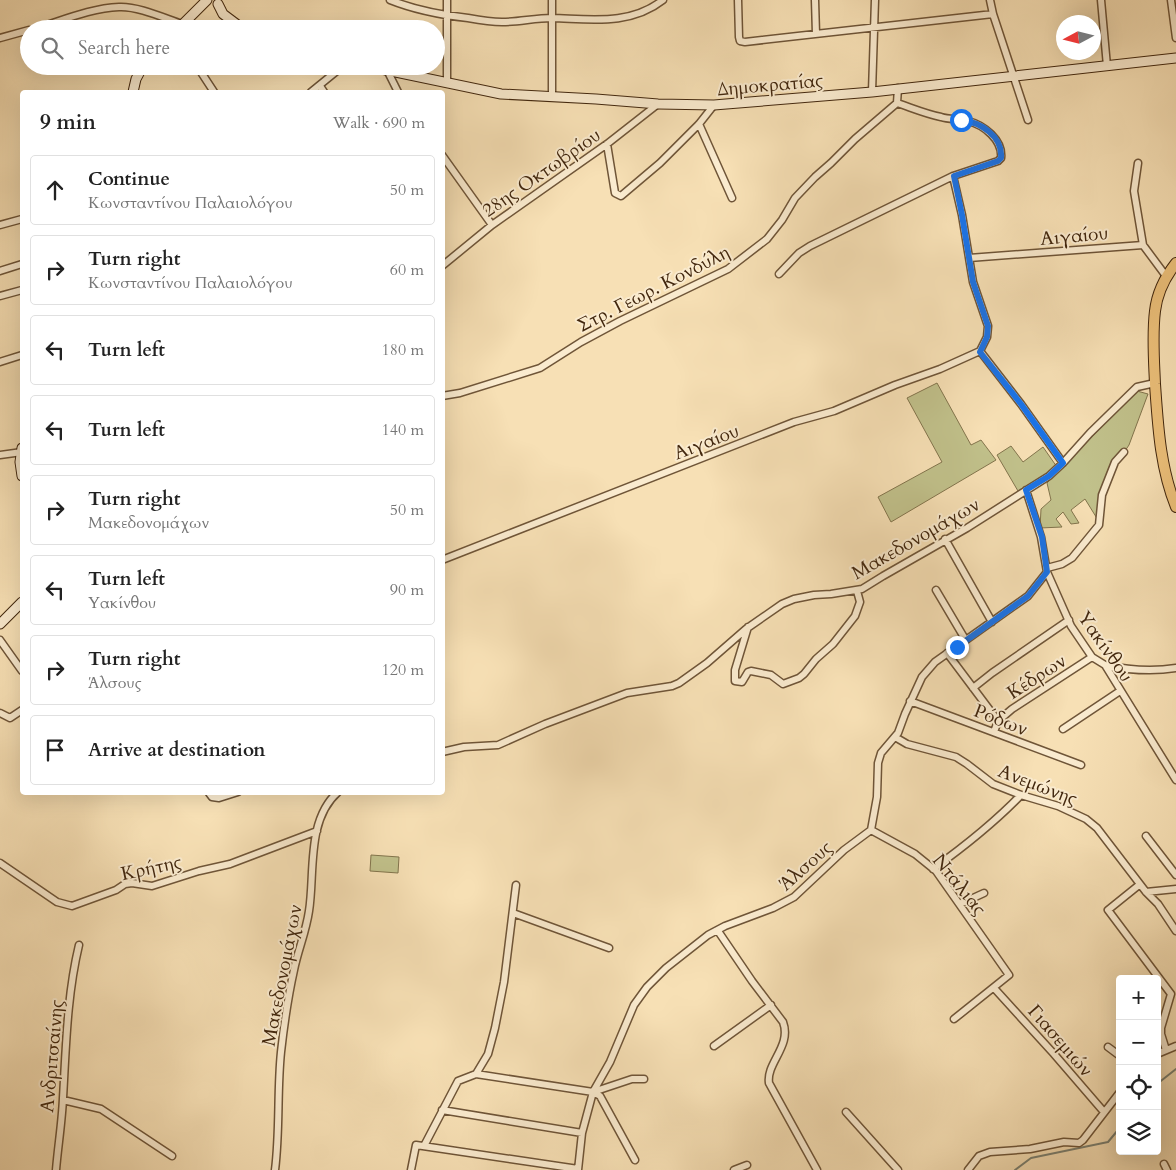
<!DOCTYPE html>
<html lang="en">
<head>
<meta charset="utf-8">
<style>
	:root { --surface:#fff; --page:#f6f6f6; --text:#222; --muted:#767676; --line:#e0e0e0 }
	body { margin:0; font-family:Cardo,serif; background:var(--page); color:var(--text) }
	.controls { position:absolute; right:15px; bottom:15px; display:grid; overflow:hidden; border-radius:5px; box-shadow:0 5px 20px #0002 }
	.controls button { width:45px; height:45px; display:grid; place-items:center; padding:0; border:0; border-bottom:1px solid var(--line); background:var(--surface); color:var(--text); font:25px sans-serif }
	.compass { position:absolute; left:1056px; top:15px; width:45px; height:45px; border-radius:50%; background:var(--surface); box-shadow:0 5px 20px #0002; rotate:263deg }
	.stop { position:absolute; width:15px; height:15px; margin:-11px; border:4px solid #1a73e8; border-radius:50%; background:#fff }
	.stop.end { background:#1a73e8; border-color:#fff; box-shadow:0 1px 5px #0008 }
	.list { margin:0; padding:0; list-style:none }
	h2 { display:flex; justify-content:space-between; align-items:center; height:65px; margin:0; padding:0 20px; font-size:21px }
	h2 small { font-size:16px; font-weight:400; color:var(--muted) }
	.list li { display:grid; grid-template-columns:32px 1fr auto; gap:15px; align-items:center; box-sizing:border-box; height:70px; margin:0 10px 10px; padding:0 10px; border:1px solid var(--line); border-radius:5px }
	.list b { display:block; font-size:19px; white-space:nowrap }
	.list p { margin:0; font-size:16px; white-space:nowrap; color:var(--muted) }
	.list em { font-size:16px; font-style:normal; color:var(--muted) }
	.icon { flex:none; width:28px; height:28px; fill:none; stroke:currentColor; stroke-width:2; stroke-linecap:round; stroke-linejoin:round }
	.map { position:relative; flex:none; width:1176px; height:1170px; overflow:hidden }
	.search { position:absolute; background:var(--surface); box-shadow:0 5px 20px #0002; left:20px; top:20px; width:425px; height:55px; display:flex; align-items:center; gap:12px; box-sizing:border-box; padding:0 18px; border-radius:28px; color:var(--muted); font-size:19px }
	.panel { position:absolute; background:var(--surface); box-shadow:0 5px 20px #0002; left:20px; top:90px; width:425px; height:705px; border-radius:5px }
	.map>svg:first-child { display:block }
</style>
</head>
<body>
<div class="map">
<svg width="1176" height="1170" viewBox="0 0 1176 1170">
	<rect width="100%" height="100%" fill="#f7e0b5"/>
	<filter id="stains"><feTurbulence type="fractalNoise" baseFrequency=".004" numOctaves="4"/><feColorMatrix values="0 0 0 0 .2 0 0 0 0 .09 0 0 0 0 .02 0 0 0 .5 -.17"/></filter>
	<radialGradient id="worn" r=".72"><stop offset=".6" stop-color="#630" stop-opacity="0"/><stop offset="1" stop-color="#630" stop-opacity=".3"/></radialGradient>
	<path fill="#c1c18b" stroke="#82744c" d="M937,383l34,62 10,-5 15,20 -105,62 -13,-25 64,-35 -35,-64z
		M1137,391l11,3 -19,51 -25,37 -5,20 -1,18 -13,-21 -14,11 8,13 -8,1 -8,-12 -7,7 6,8 -22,1 1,-19 10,-9 -4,-17z
		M1011,446l12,16 20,-15 14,20 -39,24 -21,-36z
		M371,855l28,2 -1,16 -28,-2z"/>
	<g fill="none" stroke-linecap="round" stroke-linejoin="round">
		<path stroke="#7a8072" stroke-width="2" d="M1157,1084l19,-15
			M1015,1170l16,-12 77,-16 10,-12 2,-7"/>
		<defs>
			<path id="street" d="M390,0c25,10 51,15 78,18 11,2 23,4 34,4 17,0 33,-4 50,-4 38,1 78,8 111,-18
				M552,0v97
				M738,0l1,37 1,4 5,1 248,-28
				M815,0l1,34
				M990,0l3,14 35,106
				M1101,0l6,66
				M1171,0l5,38
				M34,29c27,-8 57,-21 85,-22 19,-1 45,11 63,17
				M0,38l29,-8
				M197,66l17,26
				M387,70l11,22
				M447,83v-83
				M320,86l4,6
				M311,92l32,-26
				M872,92l3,-92
				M699,124l33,74
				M607,144l8,49 6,3 39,-33 39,-39 15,-19
				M442,155l50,70
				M1138,163l-4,28 9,54
				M953,176l9,39 11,67 15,44 -1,11 -7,14
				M0,225l22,-6
				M969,258l174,-13 23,31
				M442,266l50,-41 115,-81 51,-40
				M0,271l22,-7
				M779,274l20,-21 11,-7 143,-70 45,-15 3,-3c2,-18 -17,-33 -33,-37 -9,-3 -18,-1 -27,-4 -15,-3 -29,-9 -44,-14
				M0,296l22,-6
				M980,351l41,53 42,59
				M0,362l22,-7
				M442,396l18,-3 80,-25 41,-26 39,-21 108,-52 39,-30 15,-19 13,-22 20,-21 16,-14 24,-24 42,-36 1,-15
				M0,455l22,-3
				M1026,490l15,47 6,35 24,54 21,31 13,8 71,115
				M945,539l47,83
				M442,560l352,-138 40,-11 61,-26 45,-16 40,-18
				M1047,568l15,-4 10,-6 27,-33 3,-30 13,-33 9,-10
				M936,590l29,49
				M748,627l-13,43v11l7,1 6,-10 3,-1 20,4 12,9 16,-6 5,-4 12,-15 17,-15 22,-28 5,-14 -3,-11
				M0,640l22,31
				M947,653l51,68 -4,11
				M1105,665c23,5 47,7 71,3
				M973,688l19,-15 77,-53
				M910,701l171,64
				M0,713l10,5 12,-8
				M998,721l14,-12 80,-52
				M1063,729l57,-38
				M895,737l12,7 49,13 11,7 26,20 28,11 37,11 28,13 11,9 49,64 12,12 18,27
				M442,752l22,-5 34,-2 47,-21 82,-31 45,-7 7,-3 28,-20 39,-34 36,-25 12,-5 20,-4 17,-1 31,-5 21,-13 84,-48 82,-52 14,-13 27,-30 47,-46 18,-4
				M209,793l3,4 7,1 19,-6
				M871,830l44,24 21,17 73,104 -55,44
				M1146,836l30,39
				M0,863l57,39 15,4 44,-16 9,-6 7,-1 20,3 47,-15 31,-7 87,-33
				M933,869c32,-23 60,-45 88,-74
				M1139,885l-31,25 63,84 -10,34v6l5,16
				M1146,892l30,-3
				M960,904l24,-11
				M513,913l96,35
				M718,931l34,50 31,41c9,24 -17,41 -14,61l48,87
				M994,988l60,66 50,58
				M714,1046l57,-41
				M1108,1047l12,9
				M1157,1054l19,-8
				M476,1074l117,18 7,4 35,64
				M593,1092l39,-13h12
				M63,1100l38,9 71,47
				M442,1110l140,23
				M846,1112l52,58
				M424,1146l34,-65 18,-7 12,-20 7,-26 9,-46 12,-97
				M1164,1164l3,6
				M56,1170c2,-24 6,-48 7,-72 3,-51 4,-103 16,-153
				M275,1170c5,-39 2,-79 6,-118 3,-27 7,-55 13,-82 4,-20 12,-38 15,-59 6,-37 -3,-91 29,-119
				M411,1170l5,-25 162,24
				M578,1170l4,-37 11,-41 17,-30 24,-57 13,-18 19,-19 42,-33 17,-9 48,-18 21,-11 50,-47 27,-20 6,-33 1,-34 3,-10 17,-20 7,-19 17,-37 13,-15 93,-66 19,-24
				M734,1170l13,-5
				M968,1170l11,-14 11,-4 40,-3 34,-7 15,1 4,-3 37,-48"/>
			<path id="secondary" d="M218,4l5,10 20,15
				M178,29l29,-29
				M367,66l134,28 95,5 62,5 56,1 158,-13 304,-34
				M133,92l3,-13 7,-13
				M22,448l-2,14 2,14
				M0,624l22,-22"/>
			<path id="primary" d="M1176,263c-11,14 -19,30 -21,48 -3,24 -1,49 0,73 3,42 5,83 21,123"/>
		</defs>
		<use href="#street" stroke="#6f5538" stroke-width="9"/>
		<use href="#secondary" stroke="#42270e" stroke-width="11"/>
		<use href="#primary" stroke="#42270e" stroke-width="12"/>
		<use href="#street" stroke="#faebcf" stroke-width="6"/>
		<use href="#secondary" stroke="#faebcf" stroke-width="9"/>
		<use href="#primary" stroke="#ecc07a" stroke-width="10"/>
	</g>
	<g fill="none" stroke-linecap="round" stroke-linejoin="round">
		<path stroke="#1a73e8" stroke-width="6" d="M957,647l71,-51 19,-24 -5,-35 -16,-47 23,-14 14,-13 -42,-59 -41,-52 7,-15 1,-11 -15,-44 -11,-67 -8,-39 44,-15 3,-3c2,-22 -21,-36 -40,-38"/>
	</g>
	<g text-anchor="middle" stroke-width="4" stroke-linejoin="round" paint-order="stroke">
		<g font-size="19" fill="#42270e" stroke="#faebcf">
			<text transform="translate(770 84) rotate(-5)" y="7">Δημοκρατίας</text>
			<text transform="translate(541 172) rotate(-35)" y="7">28ης Οκτωβρίου</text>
			<text transform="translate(1074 235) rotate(-5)" y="7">Αιγαίου</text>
			<text transform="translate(653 288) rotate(-27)" y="7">Στρ. Γεωρ. Κονδύλη</text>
			<text transform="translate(706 441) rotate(-21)" y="7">Αιγαίου</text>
			<text transform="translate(915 538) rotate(-30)" y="7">Μακεδονομάχων</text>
			<text transform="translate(1106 646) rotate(55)" y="7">Υακίνθου</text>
			<text transform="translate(1036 676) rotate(-33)" y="7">Κέδρων</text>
			<text transform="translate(1001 719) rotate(21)" y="7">Ρόδων</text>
			<text transform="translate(1038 784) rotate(21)" y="7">Ανεμώνης</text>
			<text transform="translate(805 865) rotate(-42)" y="7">Άλσους</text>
			<text transform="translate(151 867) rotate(-12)" y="7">Κρήτης</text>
			<text transform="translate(960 884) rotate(51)" y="7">Ντάλιας</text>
			<text transform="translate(281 975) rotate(-79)" y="7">Μακεδονομάχων</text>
			<text transform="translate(1061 1040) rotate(49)" y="7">Γιασεμιών</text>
			<text transform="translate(51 1056) rotate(-85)" y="7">Ανδριτσαίνης</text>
		</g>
	</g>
	<rect width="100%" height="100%" filter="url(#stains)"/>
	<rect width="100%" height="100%" fill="url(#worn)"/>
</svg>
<div class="controls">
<button>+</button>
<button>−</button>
<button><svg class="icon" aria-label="locate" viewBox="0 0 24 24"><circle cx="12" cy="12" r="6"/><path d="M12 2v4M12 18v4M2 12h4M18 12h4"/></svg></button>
<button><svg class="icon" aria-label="layers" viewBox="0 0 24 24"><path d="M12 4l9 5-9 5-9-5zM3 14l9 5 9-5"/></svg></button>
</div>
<svg class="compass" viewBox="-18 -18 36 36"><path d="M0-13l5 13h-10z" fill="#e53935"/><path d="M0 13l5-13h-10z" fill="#767676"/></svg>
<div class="stop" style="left:961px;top:120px"></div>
<div class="stop end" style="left:957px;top:647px"></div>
<div class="search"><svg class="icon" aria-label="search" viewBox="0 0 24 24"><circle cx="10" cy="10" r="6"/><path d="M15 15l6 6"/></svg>Search here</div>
<section class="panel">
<h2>9 min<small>Walk · 690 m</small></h2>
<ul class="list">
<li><svg class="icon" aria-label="ahead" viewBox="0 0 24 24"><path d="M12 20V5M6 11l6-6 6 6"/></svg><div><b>Continue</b><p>Κωνσταντίνου Παλαιολόγου</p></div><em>50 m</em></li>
<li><svg class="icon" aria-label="right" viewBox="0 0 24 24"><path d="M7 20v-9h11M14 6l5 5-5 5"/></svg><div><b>Turn right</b><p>Κωνσταντίνου Παλαιολόγου</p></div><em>60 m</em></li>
<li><svg class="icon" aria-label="left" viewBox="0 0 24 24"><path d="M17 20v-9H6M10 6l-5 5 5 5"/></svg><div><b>Turn left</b></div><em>180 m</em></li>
<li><svg class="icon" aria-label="left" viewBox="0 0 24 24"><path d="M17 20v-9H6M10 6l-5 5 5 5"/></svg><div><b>Turn left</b></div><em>140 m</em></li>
<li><svg class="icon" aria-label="right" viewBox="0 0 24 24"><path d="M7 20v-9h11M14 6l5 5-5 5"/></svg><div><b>Turn right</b><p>Μακεδονομάχων</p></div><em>50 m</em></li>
<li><svg class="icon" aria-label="left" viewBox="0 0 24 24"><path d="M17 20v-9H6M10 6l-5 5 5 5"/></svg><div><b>Turn left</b><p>Υακίνθου</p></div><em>90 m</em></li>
<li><svg class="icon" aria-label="right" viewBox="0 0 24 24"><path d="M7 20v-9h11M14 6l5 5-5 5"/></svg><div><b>Turn right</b><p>Άλσους</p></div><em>120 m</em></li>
<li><svg class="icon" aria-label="arrive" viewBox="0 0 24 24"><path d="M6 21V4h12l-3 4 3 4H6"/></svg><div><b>Arrive at destination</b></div></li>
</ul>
</section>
</div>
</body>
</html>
